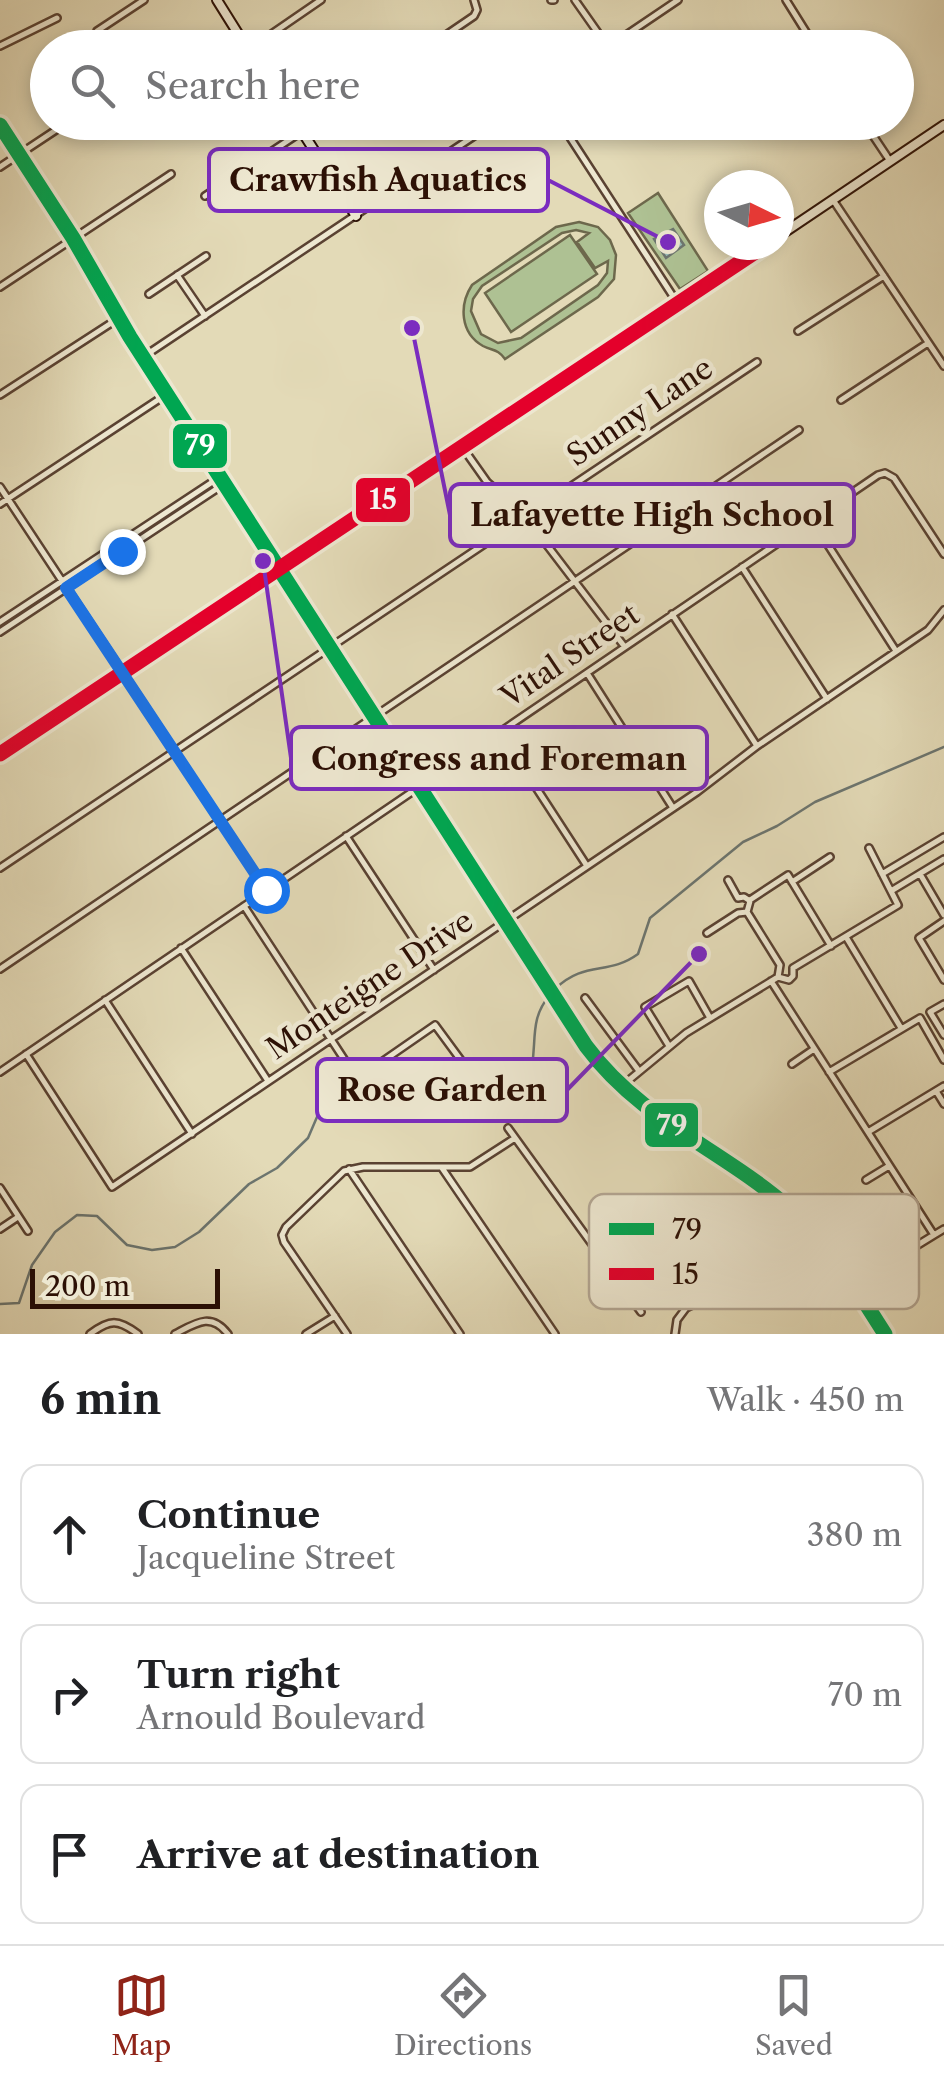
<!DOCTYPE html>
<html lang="en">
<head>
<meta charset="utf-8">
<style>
	:root { --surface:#fff; --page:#f2f2f2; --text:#202124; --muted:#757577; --line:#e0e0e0; --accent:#8f2418 }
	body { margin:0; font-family:"Libre Caslon Text",serif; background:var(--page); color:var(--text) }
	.compass { position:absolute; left:704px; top:170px; width:90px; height:90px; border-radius:50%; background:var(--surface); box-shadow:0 5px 15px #0003; rotate:95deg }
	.scale { position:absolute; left:30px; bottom:25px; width:190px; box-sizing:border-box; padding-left:10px; border:5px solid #2c1005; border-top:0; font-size:28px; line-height:35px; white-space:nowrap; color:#2c1005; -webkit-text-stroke:8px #ede7d0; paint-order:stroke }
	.stop { position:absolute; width:30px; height:30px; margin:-22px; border:8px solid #1a73e8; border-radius:50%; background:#fff }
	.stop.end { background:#1a73e8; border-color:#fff; box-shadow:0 2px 10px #0008 }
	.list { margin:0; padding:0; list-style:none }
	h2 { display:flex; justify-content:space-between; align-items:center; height:130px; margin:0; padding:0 40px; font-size:42px }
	h2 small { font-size:32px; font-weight:400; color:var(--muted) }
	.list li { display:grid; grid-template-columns:65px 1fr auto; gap:30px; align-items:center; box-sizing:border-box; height:140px; margin:0 20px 20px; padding:0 20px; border:2px solid var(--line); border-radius:20px }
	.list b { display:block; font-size:38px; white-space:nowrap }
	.list p { margin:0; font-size:32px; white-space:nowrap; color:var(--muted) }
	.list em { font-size:32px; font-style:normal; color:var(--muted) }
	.icon { flex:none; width:55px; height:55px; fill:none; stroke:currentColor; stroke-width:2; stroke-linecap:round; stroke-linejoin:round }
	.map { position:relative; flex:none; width:944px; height:1334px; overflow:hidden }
	.search { position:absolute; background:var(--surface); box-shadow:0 5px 15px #0003; left:30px; right:30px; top:30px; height:110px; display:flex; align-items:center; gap:25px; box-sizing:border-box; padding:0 35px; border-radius:55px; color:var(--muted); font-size:38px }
	.sheet { height:610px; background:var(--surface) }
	nav { display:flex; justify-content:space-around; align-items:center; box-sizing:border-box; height:140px; border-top:2px solid var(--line); background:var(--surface); font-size:28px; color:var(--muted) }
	nav a { display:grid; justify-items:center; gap:5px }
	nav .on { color:var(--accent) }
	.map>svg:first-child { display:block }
</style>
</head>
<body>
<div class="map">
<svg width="944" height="1334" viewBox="0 0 944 1334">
	<rect width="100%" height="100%" fill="#e3dab7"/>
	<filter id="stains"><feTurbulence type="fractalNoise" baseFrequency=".002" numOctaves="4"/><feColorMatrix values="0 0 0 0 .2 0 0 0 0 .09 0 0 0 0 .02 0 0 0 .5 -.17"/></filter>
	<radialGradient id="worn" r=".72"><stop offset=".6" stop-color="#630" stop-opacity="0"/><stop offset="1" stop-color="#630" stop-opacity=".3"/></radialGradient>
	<path fill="#aec193" stroke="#6d684c" stroke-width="2.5" fill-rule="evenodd" d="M658,193l50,78 -28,18 -52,-76z
		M579,222l19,5 12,13 6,15 -2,24 -16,18 -93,62c-7,-10 -12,-8 -22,-13 -23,-13 -24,-41 -11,-61l84,-58zM576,230l13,3 -12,9 18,26 13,-7 -1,12 -9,12 -77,53 -23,5 -17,-9 -10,-23 2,-12 9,-13 80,-53z
		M570,235l27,39 -86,58 -26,-39z"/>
	<path fill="#97b9b6" stroke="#6c756f" stroke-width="2.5" d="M673,229l11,16 -18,13 -12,-19z"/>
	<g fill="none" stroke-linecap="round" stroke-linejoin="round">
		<path stroke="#6c756f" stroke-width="2.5" d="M555,989c30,-29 53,-13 83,-35l12,-36 93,-76 34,-16 38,-24 129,-55
			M0,1304l19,-1 13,-38 23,-33 22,-17 20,1 30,29 25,5 23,-3 24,-15 50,-48 28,-16 31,-30 12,-28c16,-1 30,4 45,4 16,0 31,-5 46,-5 26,-1 68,10 92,0 12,-4 21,-16 25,-27 12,-33 -2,-60 22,-87"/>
		<defs>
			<path id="street" d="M551,0h3
				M575,0l33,47
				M786,0l30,48
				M97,31l47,-31
				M0,46l57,-28
				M251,48l70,-48
				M427,48l47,-32 3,-6 -3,-10
				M607,48l71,-48
				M560,122l118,182
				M864,122l26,39
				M0,167l68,-45
				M205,196l111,-74
				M833,200l111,166
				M177,275l28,41
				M0,287l171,-113
				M149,294l57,-38
				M798,331l86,-55
				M143,357l352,-235
				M0,395l119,-77
				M841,400l87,-57
				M463,448l24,34 34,29 103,135
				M0,487l266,403
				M0,504l167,-110
				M812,520l84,131
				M742,567l85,132
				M672,614l85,132
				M0,622l220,-145
				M0,632l224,-148
				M587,673l86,135
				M500,732l87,134
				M346,836l88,134
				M0,868l757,-506
				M882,874l62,-37
				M920,874l24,41
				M728,880l10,18 6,-1 6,4 -3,11 33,53 -2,12
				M792,882l38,-25
				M891,891l53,-32
				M750,900l38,-25 43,71
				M244,906l113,173 78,-54 39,53
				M944,921l-25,17 25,42
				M707,933l31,-20 9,-1
				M846,937l55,91
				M181,948l87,133
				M793,968l105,-63 -29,-57
				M0,969l799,-539
				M778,977l11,3 4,-4v-8
				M771,981l163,254 -26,16
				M585,998l54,73
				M105,1000l87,134
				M944,1004l-14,8 14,23
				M669,1046l-24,-39 44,-26 21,37
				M26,1054l86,133 585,-395 60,-46 171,-116 16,-20
				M792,1064l22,-15
				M0,1072l878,-597 7,-2 9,5 50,76
				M829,1072l91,-54 24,42
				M623,1085l63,-52 92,-56
				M936,1091l8,13
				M508,1128l133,184
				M868,1132l76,-46
				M442,1168l113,166
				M349,1169l111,165
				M866,1180l23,-14
				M0,1188l28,43
				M0,1229l18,-12
				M934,1235l10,-6
				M90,1334c20,-15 28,-15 48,0
				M175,1334c21,-11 36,-22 53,0
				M306,1334l29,-18
				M347,1334l-63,-92 -2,-7 4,-8 58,-56 19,-4h107l45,-29
				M675,1334l2,-14 9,-12 137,-65"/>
			<path id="secondary" d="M217,0l30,48
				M296,122l60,94
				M0,125l73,113 57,99 456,709c55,74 135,103 202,161 41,35 68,82 97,127
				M779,236l165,-111
				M0,754l766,-509"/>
		</defs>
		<use href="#street" stroke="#5a4232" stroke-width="10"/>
		<use href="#secondary" stroke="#2c1005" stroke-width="12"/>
		<use href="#street" stroke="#ede7d0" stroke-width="5"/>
		<use href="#secondary" stroke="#ede7d0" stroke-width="8"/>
		<defs>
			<path id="bus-1" d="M0,125l73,113 57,99 456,709c55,74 135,103 202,161 41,35 68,82 97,127"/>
			<path id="bus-2" d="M0,754l766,-509"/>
		</defs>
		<use href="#bus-1" stroke="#ede7d0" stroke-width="22"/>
		<use href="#bus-2" stroke="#ede7d0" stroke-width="22"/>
		<use href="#bus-1" stroke="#00a651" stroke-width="15"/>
		<use href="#bus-2" stroke="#e4002b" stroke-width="15"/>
	</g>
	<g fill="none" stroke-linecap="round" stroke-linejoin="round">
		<path stroke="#1a73e8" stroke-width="12" d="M122,551l-56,37 200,302"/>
	</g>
	<g text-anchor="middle" stroke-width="9" stroke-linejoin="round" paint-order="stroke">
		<g font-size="30" fill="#2c1005" stroke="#ede7d0">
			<text transform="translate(640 412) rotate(-34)" y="10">Sunny Lane</text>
			<text transform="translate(570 656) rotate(-34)" y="10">Vital Street</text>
			<text transform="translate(370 985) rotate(-34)" y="10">Monteigne Drive</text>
		</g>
	</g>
	<rect x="589" y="1194" width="330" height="115" rx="15" fill="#ede7d0" stroke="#b3a693" stroke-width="2.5"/>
	<rect x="609" y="1223" width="45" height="12" fill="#00a651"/>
	<rect x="609" y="1268" width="45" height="12" fill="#e4002b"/>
	<g font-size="28" fill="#2c1005">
		<text x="672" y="1239">79</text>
		<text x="672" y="1284">15</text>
	</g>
	<path fill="none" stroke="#7b2cbf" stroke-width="4" d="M668 242L548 180M412 328L450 515M263 561L291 758M699 954L567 1090"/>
	<g fill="#7b2cbf" stroke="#ede7d0" stroke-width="4">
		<circle cx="668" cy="242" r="10"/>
		<circle cx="412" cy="328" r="10"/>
		<circle cx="263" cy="561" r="10"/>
		<circle cx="699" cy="954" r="10"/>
	</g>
	<g fill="#ede7d0" stroke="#7b2cbf" stroke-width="4">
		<rect x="209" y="149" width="339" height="62" rx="10"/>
		<rect x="450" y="484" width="404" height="62" rx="10"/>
		<rect x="291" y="727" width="416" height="62" rx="10"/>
		<rect x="317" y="1059" width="250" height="62" rx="10"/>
	</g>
	<g font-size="32" text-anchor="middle" font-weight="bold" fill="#2c1005">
		<text x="378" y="191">Crawfish Aquatics</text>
		<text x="652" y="526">Lafayette High School</text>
		<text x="499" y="770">Congress and Foreman</text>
		<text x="442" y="1101">Rose Garden</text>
	</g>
	<g stroke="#ede7d0" stroke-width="4">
		<rect x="171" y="422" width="58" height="48" rx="10" fill="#00a651"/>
		<rect x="354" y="476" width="58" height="48" rx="10" fill="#e4002b"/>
		<rect x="643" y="1101" width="57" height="48" rx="10" fill="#00a651"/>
	</g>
	<g font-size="28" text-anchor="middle" font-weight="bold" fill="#fff">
		<text x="200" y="455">79</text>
		<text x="383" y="509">15</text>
		<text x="672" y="1135">79</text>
	</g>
	<rect width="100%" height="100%" filter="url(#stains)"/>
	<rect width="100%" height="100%" fill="url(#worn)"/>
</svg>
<svg class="compass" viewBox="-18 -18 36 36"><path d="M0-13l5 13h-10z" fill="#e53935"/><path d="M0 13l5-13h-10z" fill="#757577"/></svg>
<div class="scale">200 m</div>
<div class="stop" style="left:266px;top:890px"></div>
<div class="stop end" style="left:122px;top:551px"></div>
<div class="search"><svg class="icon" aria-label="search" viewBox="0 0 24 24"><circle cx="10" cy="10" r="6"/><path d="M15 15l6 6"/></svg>Search here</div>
</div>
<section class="sheet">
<h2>6 min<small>Walk · 450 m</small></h2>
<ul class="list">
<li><svg class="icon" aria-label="ahead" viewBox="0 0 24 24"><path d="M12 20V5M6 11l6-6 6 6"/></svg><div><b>Continue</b><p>Jacqueline Street</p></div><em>380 m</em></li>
<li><svg class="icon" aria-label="right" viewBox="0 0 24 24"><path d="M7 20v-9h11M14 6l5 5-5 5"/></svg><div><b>Turn right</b><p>Arnould Boulevard</p></div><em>70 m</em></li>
<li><svg class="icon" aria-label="arrive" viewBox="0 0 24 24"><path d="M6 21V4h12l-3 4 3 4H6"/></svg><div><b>Arrive at destination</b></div></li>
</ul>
</section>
<nav>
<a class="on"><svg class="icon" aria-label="map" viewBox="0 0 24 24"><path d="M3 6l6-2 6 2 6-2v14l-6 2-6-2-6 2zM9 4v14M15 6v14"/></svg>Map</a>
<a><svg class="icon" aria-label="directions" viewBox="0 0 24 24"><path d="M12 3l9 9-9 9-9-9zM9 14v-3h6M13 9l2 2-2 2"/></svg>Directions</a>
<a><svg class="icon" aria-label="saved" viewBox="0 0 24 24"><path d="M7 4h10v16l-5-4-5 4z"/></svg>Saved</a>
</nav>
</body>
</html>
